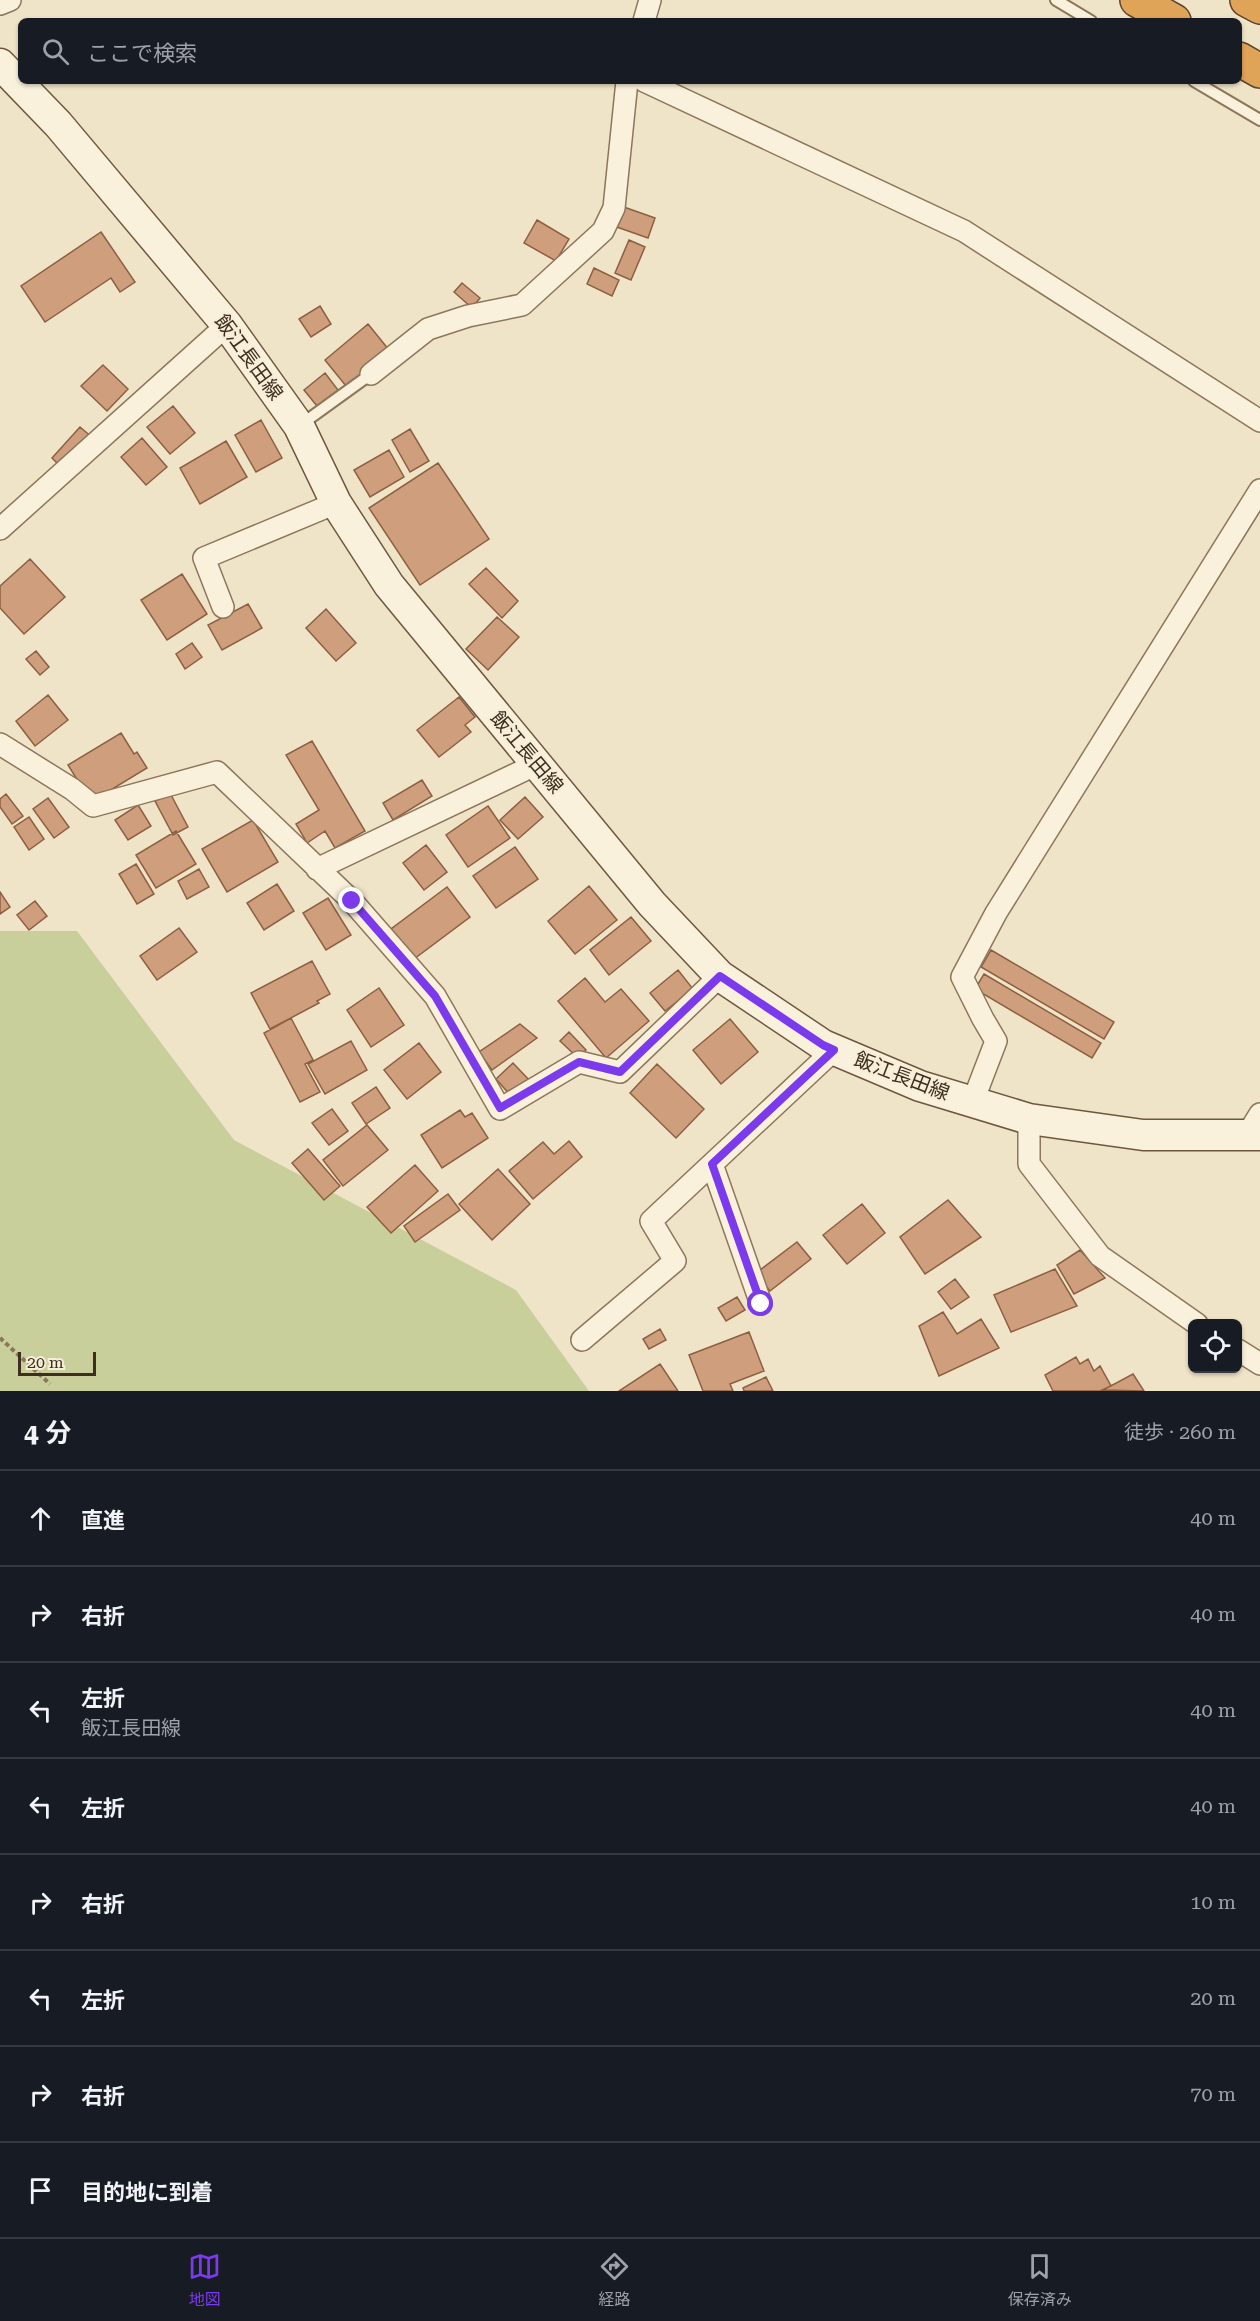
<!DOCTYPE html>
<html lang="ja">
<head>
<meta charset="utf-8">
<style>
	:root { --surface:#171b24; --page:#242831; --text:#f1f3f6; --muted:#9ea1a6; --line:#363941; --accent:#7c3aed }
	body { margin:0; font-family:"Roboto Serif","Noto Sans JP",serif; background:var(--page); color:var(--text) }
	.controls { position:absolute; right:18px; bottom:18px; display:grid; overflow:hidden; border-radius:9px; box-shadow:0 2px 4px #0004 }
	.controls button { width:54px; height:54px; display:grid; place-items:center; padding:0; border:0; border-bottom:2px solid var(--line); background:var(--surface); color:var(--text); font:30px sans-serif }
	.scale { position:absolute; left:18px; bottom:15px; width:78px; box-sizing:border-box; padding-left:6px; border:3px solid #3d2e20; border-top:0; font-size:16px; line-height:21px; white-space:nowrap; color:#3d2e20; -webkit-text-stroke:4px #f7eed8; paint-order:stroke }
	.stop { position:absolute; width:18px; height:18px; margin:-14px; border:4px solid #7c3aed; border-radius:50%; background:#fff }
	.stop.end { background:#7c3aed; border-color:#fff; box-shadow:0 2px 6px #0008 }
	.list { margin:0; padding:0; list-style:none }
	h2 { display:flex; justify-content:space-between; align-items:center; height:78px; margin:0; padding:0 24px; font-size:26px }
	h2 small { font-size:20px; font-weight:400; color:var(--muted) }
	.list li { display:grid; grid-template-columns:39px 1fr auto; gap:18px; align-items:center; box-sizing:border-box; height:96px; padding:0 24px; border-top:2px solid var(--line) }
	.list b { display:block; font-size:22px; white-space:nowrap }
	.list p { margin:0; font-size:20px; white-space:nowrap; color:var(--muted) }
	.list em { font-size:20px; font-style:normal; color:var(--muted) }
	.icon { flex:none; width:33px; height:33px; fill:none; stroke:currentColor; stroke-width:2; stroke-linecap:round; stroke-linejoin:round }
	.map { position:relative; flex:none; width:1260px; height:1391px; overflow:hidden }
	.search { position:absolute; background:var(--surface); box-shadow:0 2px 4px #0004; left:18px; right:18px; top:18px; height:66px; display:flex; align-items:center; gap:15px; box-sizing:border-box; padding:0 21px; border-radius:9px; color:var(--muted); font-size:22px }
	.sheet { height:846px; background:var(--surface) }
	nav { display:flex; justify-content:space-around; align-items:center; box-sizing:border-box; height:84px; border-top:2px solid var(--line); background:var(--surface); font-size:16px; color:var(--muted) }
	nav a { display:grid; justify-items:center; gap:3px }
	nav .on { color:var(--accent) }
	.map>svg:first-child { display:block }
</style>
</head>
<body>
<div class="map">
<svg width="1260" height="1391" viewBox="0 0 1260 1391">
	<rect width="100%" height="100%" fill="#f0e4c8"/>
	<path fill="#c9cf9b" d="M0,931h77l157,209 282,150 73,101h-589z"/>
	<path fill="#cf9f7d" stroke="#8d5f41" stroke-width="1.5" d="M621,206l34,12 -7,20 -34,-12z
		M537,220l32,19 -13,22 -32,-18z
		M101,232l34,50 -15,10 -9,-14 -66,44 -24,-36z
		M629,240l16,7 -14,33 -16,-7z
		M594,268l25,12 -7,16 -25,-12z
		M462,283l18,15 -8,10 -18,-16z
		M320,306l11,18 -20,13 -12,-18z
		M368,324l21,26 -43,36 -21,-26z
		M103,365l25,24 -21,22 -26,-25z
		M325,373l13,17 -21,16 -13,-16z
		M173,406l22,27 -25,21 -23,-27z
		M261,420l21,38 -26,14 -21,-37z
		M80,427l13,11 -29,32 -12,-12z
		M410,429l19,32 -19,11 -18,-32z
		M142,438l25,29 -21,18 -25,-28z
		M226,441l21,36 -47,27 -20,-36z
		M389,450l15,27 -34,20 -16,-27z
		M438,463l51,76 -69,46 -51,-77z
		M30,559l35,38 -41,37 -24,-26v-22z
		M486,568l32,33 -16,17 -33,-34z
		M182,574l25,40 -40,26 -26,-40z
		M248,604l14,24 -40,22 -14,-25z
		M326,609l30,34 -20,18 -30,-33z
		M497,617l22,20 -31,33 -22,-21z
		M192,643l10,14 -17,12 -9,-15z
		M36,651l13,16 -9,8 -14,-16z
		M48,695l20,25 -33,26 -19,-25z
		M459,697l16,20 -10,8 6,7 -32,25 -22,-27z
		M121,733l13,21 3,-2 10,16 -56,34 -23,-37z
		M312,741l53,90 -30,17 -10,-17 -18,12 -11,-19 23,-14 -33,-55z
		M422,780l10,16 -39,24 -10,-17z
		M170,793l18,34 -15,8 -18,-34z
		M6,794l17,22 -11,8 -12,-17v-8z
		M525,797l18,20 -25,22 -18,-19z
		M48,798l21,29 -15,11 -21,-29z
		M138,805l13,21 -23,14 -13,-20z
		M488,806l22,32 -42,29 -22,-32z
		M29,817l15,22 -15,11 -15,-23z
		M253,820l25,42 -51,30 -25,-43z
		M176,831l20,33 -40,24 -20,-33z
		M426,845l21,27 -23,18 -21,-27z
		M515,847l23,32 -42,29 -23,-32z
		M136,864l18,30 -17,10 -18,-30z
		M199,869l10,18 -22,12 -9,-18z
		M277,884l17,27 -30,19 -17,-27z
		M589,886l28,34 -42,34 -27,-33z
		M447,887l23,30 -60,45 -23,-30z
		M0,892l10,15 -10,7z
		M328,898l23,37 -25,15 -23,-37z
		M35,901l12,15 -18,14 -12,-15z
		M631,917l20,24 -42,34 -19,-25z
		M179,928l18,24 -40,28 -17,-24z
		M991,950l123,72 -10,17 -123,-72z
		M312,961l18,33 -13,7 2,2 -49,26 -19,-36z
		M678,970l15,19 -28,22 -15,-18z
		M984,974l117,69 -9,15 -117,-69z
		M585,978l20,24 16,-13 28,32 -43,37 -48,-57z
		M379,988l25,37 -33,22 -24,-37z
		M291,1018l22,42 -8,4 15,28 -20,10 -36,-69z
		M730,1019l28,33 -37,32 -28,-34z
		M520,1024l17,14 -45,32 -13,-18z
		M569,1032l17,18 -8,8 -18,-17z
		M351,1041l16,29 -42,24 -17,-30z
		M419,1043l22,29 -34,27 -23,-29z
		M513,1063l17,18 -18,16 -16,-18z
		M657,1064l47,45 -28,29 -46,-45z
		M376,1087l14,21 -24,16 -14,-21z
		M332,1109l16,22 -19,14 -17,-22z
		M460,1110l5,7 7,-4 16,25 -46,30 -21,-33z
		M367,1125l21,25 -45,36 -20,-26z
		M569,1141l13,16 -49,42 -24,-28 34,-29 11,12z
		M308,1149l32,37 -16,14 -32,-37z
		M415,1165l23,26 -47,42 -24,-26z
		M498,1169l32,35 -38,36 -33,-36z
		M448,1194l12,16 -45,32 -11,-16z
		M948,1200l33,37 -56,37 -25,-37z
		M862,1204l23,29 -38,31 -24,-29z
		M797,1242l14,17 -41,32 -14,-18z
		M1080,1250l25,28 -31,16 -17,-29z
		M1055,1269l22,37 -66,26 -17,-37z
		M955,1279l14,18 -18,12 -13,-17z
		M737,1297l8,13 -19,11 -8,-13z
		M943,1312l14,22 24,-15 18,29 -60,28 -20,-50z
		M660,1329l6,11 -17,9 -6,-10z
		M749,1332l15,39 -34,13 3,7h-30l-14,-36z
		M1076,1357l4,7 8,-5 6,12 6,-5 11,20 -11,5h-47l-8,-16z
		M660,1364l18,27h-59z
		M1133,1374l11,17 -41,-1z
		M766,1377l7,14h-29l-1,-3z"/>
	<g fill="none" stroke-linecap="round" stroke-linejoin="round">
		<defs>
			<path id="lane" d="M1056,0l35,21
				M1194,81l66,39
				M299,426l72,-52"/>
			<path id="street" d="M0,4l10,-4
				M644,21l6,-21
				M644,81l320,150 296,190
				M371,374l57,-45 40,-13 54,-11 81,-74 11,-23 13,-127
				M0,529l227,-204
				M223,607l-19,-49 132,-55
				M0,744l72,45 21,17 124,-34 135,129 83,95 65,113 79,-47 41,10 100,-96
				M317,869l220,-105
				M973,1101l23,-60 -13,-22 -21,-42 34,-64 264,-423
				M1029,1119v45l71,92 97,68
				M1247,1135l13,-21
				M712,1164l49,140
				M582,1340l93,-79 -24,-40 183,-171
				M1238,1350l22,14"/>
			<path id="secondary" d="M0,64l58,60 169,201 72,101 37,77 53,82 263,319 68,72 103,69 97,41 109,33 114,16h117"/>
			<path id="highway" d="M1137,0l37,21
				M1247,0l13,7
				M1239,59l21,12"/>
		</defs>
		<use href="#lane" stroke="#8d765c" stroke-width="14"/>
		<use href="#street" stroke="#8d765c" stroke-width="24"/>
		<use href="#secondary" stroke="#6f573f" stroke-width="33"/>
		<use href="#highway" stroke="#5b4430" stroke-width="36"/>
		<path stroke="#8d765c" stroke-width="4" stroke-dasharray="4.5 3" stroke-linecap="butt" d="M0,1338l50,46"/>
		<use href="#lane" stroke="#faf1dc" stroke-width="10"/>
		<use href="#street" stroke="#faf1dc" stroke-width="21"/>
		<use href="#secondary" stroke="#faf1dc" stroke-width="30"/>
		<use href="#highway" stroke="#e0a458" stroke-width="33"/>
	</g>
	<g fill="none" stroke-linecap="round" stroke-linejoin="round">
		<path stroke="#7c3aed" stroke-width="8" d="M352,901l83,95 65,112 79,-46 41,10 100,-96 103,69 11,5 -122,114 49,140"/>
	</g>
	<g text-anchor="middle" stroke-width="4.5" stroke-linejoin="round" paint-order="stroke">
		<g font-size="20" fill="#3d2e20" stroke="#f7eed8">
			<text transform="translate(249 357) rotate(54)" y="7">飯江長田線</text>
			<text transform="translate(527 752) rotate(50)" y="7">飯江長田線</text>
			<text transform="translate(902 1076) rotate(21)" y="7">飯江長田線</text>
		</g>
	</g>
</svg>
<div class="controls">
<button><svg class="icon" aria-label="locate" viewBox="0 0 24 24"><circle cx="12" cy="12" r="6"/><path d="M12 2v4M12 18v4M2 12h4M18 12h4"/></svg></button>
</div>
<div class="scale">20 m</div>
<div class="stop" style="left:761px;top:1304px"></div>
<div class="stop end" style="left:352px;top:901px"></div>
<div class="search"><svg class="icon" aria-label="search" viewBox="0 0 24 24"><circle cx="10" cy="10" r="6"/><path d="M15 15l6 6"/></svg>ここで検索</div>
</div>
<section class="sheet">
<h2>4 分<small>徒歩 · 260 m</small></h2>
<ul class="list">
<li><svg class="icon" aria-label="ahead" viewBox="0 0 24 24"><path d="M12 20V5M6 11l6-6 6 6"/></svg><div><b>直進</b></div><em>40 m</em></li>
<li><svg class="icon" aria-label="right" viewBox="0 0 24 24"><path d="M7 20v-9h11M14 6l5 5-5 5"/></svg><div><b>右折</b></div><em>40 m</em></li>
<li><svg class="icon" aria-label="left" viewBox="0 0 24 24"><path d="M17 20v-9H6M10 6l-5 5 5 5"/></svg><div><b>左折</b><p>飯江長田線</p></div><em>40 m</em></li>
<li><svg class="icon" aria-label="left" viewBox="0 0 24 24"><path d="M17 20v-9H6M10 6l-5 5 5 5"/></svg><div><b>左折</b></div><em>40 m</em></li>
<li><svg class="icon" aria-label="right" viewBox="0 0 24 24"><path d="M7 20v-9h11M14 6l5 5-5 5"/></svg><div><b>右折</b></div><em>10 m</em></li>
<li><svg class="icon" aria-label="left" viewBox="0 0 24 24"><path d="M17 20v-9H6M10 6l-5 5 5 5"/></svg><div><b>左折</b></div><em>20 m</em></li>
<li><svg class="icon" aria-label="right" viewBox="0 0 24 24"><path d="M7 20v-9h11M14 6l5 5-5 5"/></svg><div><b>右折</b></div><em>70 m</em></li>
<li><svg class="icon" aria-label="arrive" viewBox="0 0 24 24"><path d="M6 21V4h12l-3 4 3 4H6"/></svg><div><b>目的地に到着</b></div></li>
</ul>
</section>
<nav>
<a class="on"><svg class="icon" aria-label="map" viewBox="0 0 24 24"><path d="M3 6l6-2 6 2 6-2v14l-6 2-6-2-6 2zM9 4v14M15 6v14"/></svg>地図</a>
<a><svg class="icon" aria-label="directions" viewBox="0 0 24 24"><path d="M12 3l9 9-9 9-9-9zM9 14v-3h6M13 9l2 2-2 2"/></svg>経路</a>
<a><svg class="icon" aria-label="saved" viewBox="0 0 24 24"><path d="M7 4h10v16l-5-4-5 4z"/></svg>保存済み</a>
</nav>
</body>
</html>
